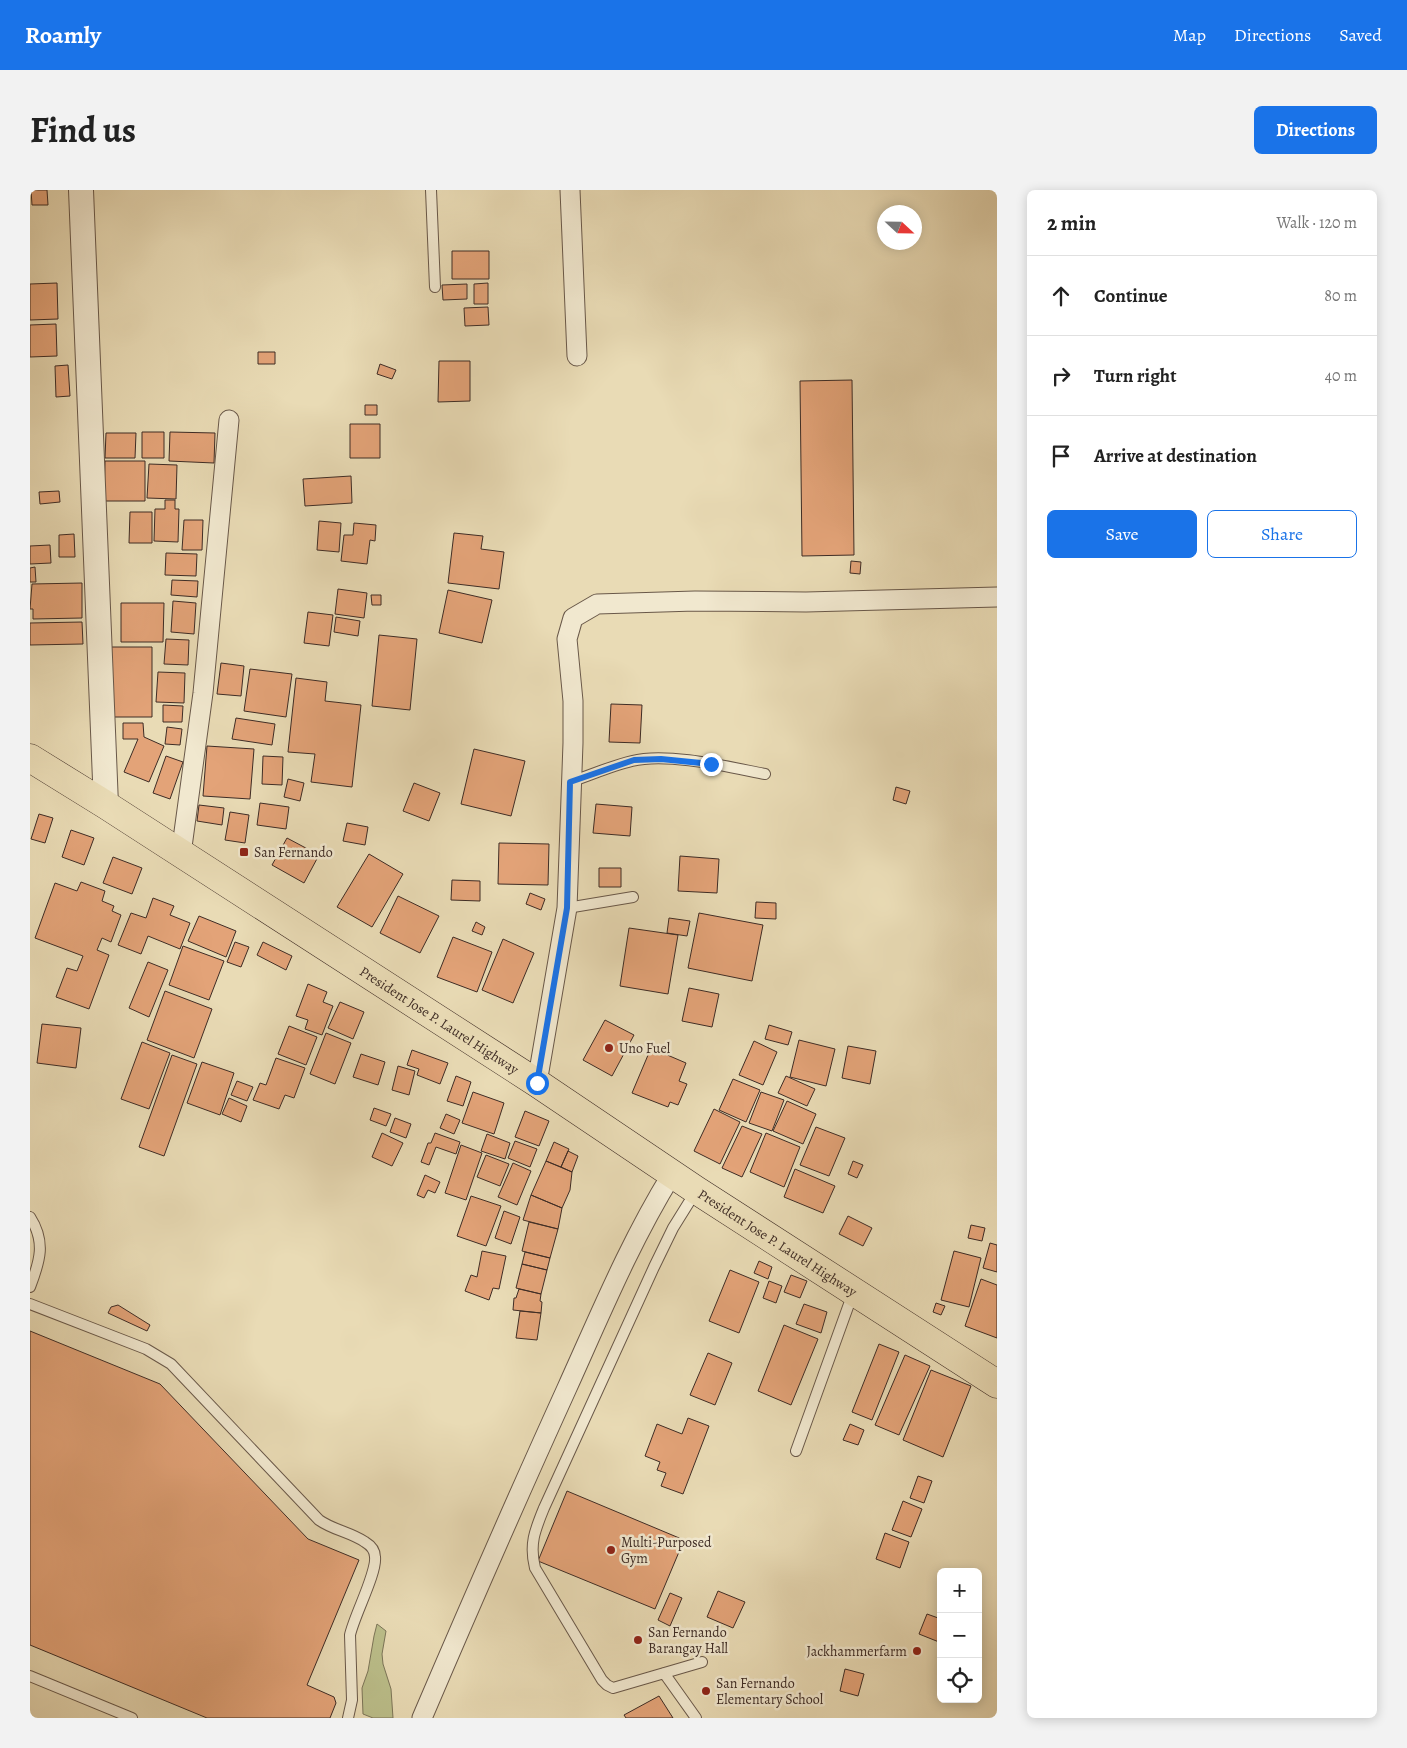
<!DOCTYPE html>
<html lang="en">
<head>
<meta charset="utf-8">
<style>
	:root { --surface:#fff; --page:#f2f2f2; --text:#222; --muted:#767676; --line:#e0e0e0; --accent:#1a73e8 }
	body { margin:0; font-family:Alegreya,serif; background:var(--page); color:var(--text) }
	.controls { position:absolute; right:15px; bottom:15px; display:grid; overflow:hidden; border-radius:8px; box-shadow:0 2px 12px #0003 }
	.controls button { width:45px; height:45px; display:grid; place-items:center; padding:0; border:0; border-bottom:1px solid var(--line); background:var(--surface); color:var(--text); font:25px sans-serif }
	.compass { position:absolute; left:847px; top:15px; width:45px; height:45px; border-radius:50%; background:var(--surface); box-shadow:0 2px 12px #0003; rotate:112deg }
	.stop { position:absolute; width:15px; height:15px; margin:-11px; border:4px solid #1a73e8; border-radius:50%; background:#fff }
	.stop.end { background:#1a73e8; border-color:#fff; box-shadow:0 1px 5px #0008 }
	.list { margin:0; padding:0; list-style:none }
	h2 { display:flex; justify-content:space-between; align-items:center; height:65px; margin:0; padding:0 20px; font-size:21px }
	h2 small { font-size:16px; font-weight:400; color:var(--muted) }
	.list li { display:grid; grid-template-columns:32px 1fr auto; gap:15px; align-items:center; box-sizing:border-box; height:80px; padding:0 20px; border-top:1px solid var(--line) }
	.list b { display:block; font-size:19px; white-space:nowrap }
	.list em { font-size:16px; font-style:normal; color:var(--muted) }
	.actions { display:flex; gap:10px; padding:15px 20px }
	.actions a { flex:1; padding:11px 0; border:1px solid var(--accent); border-radius:8px; text-align:center; font-size:18px; color:var(--accent) }
	.actions .main { background:var(--accent); color:#fff }
	.icon { flex:none; width:28px; height:28px; fill:none; stroke:currentColor; stroke-width:2; stroke-linecap:round; stroke-linejoin:round }
	.map { position:relative; flex:none; width:967px; height:1528px; overflow:hidden; border-radius:8px }
	header { display:flex; align-items:center; gap:30px; box-sizing:border-box; height:70px; padding:0 25px; background:var(--accent); color:#fff }
	header strong { font-size:24px }
	nav { display:flex; gap:28px; margin-inline-start:auto; font-size:18px }
	.intro { display:flex; align-items:center; justify-content:space-between; box-sizing:border-box; height:120px; padding:0 30px }
	h1 { margin:0; font-size:35px }
	.button { padding:12px 22px; border-radius:8px; background:var(--accent); color:#fff; font-size:18px; font-weight:700 }
	main { display:flex; gap:30px; padding:0 30px }
	aside { flex:1; background:var(--surface); border-radius:8px; box-shadow:0 2px 12px #0003 }
	.map>svg:first-child { display:block }
</style>
</head>
<body>
<header>
<strong>Roamly</strong>
<nav><a>Map</a><a>Directions</a><a>Saved</a></nav>
</header>
<div class="intro"><h1>Find us</h1><a class="button">Directions</a></div>
<main>
<div class="map">
<svg width="967" height="1528" viewBox="0 0 967 1528">
	<rect width="100%" height="100%" fill="#e9dbb5"/>
	<filter id="stains"><feTurbulence type="fractalNoise" baseFrequency=".004" numOctaves="4"/><feColorMatrix values="0 0 0 0 .2 0 0 0 0 .09 0 0 0 0 .02 0 0 0 .5 -.17"/></filter>
	<radialGradient id="worn" r=".72"><stop offset=".6" stop-color="#630" stop-opacity="0"/><stop offset="1" stop-color="#630" stop-opacity=".3"/></radialGradient>
	<path fill="#bbbe8a" stroke="#7c7558" d="M347,1434l9,7 -4,23 1,10 8,25 2,29h-20l-10,-4 -1,-26 6,-17 6,-35z"/>
	<path fill="#e3a378" stroke="#3e2c25" d="M1,0h16l1,15h-16z
		M422,61h37v28h-37z
		M27,93l1,36 -28,1v-36z
		M458,93v21h-14v-20z
		M437,94v15l-24,1 -1,-15z
		M458,117l1,18 -24,1 -1,-18z
		M26,134l1,32 -27,1v-32z
		M228,162h17v12h-17z
		M409,171h31v40l-32,1z
		M350,174l16,6 -4,9 -15,-5z
		M38,175l2,31 -14,1 -1,-31z
		M822,190l2,175 -52,1 -2,-175z
		M335,215h12v10h-12z
		M320,234h30v34h-30z
		M112,242h22v26h-22z
		M140,242l45,1 -1,30 -45,-2z
		M76,243h30l-1,25h-30z
		M75,271h40v40h-41z
		M119,274l28,1 -1,34 -29,-1z
		M321,286l1,27 -47,3 -2,-27z
		M29,301l1,11 -20,2 -1,-12z
		M135,310h10v9h4l-1,33 -24,-1 1,-32h10z
		M100,322h22v31h-23z
		M154,330h19l-1,30h-20z
		M289,331l22,2 -2,29 -22,-2z
		M324,333l22,2 -1,16 -5,-1 -3,24 -26,-3 3,-26h9z
		M424,343l29,3 -2,13 23,3 -5,37 -51,-6z
		M44,344l1,23h-16v-22z
		M20,355l1,18 -21,1v-18z
		M136,363l31,1 -1,22 -31,-1z
		M821,371l10,1 -1,12 -10,-1z
		M5,377l1,15h-6v-14z
		M142,390l26,1 -1,16 -26,-2z
		M52,393v35l-49,1v-10h-3l2,-25z
		M308,399l29,4 -3,25 -29,-4z
		M418,400l44,10 -10,43 -43,-10z
		M341,405h10v10h-9z
		M143,411l23,2 -2,31 -23,-2z
		M91,413h43l-1,39h-42z
		M278,422l25,3 -4,31 -25,-3z
		M306,427l24,4 -2,15 -24,-4z
		M52,432l1,22 -53,1v-22z
		M349,445l38,4 -7,71 -38,-4z
		M136,449l23,1 -1,25 -24,-1z
		M75,457h47v70h-47z
		M191,473l23,3 -3,30 -24,-2z
		M220,479l42,5 -6,43 -42,-6z
		M128,482l27,1 -1,30 -28,-1z
		M266,488l31,4 -2,19 36,4 -9,82 -41,-5 4,-28 -27,-2z
		M581,514l31,1 -2,38 -31,-1z
		M133,515l20,1 -1,16h-19z
		M206,528l39,6 -3,21 -40,-6z
		M93,533h20l1,14 20,9 -15,36 -25,-10 14,-33h-15z
		M137,537l15,2 -2,16 -15,-1z
		M177,556l47,3 -4,50 -47,-3z
		M444,559l51,12 -14,55 -50,-12z
		M136,566l17,6 -13,37 -17,-6z
		M233,566l20,1 -1,28 -20,-1z
		M258,589l16,4 -4,18 -16,-4z
		M384,593l26,10 -11,28 -26,-10z
		M866,597l14,4 -4,13 -13,-4z
		M230,613l29,4 -3,22 -29,-4z
		M566,614l36,3 -2,29 -37,-3z
		M169,615l25,3 -2,17 -25,-4z
		M200,622l19,3 -4,28 -20,-3z
		M9,624l14,4 -8,25 -14,-4z
		M317,633l21,4 -3,18 -22,-4z
		M41,640l23,8 -10,27 -22,-8z
		M257,648l32,17 -15,28 -32,-18z
		M469,653l50,1 -1,41 -50,-1z
		M339,664l34,20 -31,53 -35,-20z
		M650,666l39,3 -2,34 -39,-2z
		M83,667l29,11 -10,26 -29,-11z
		M569,678h22v19h-22z
		M422,690l28,1v20l-29,-1z
		M51,692l24,9 -3,10 12,5 -2,5 9,4 -10,27 -9,-4 -5,12 12,5 -20,54 -33,-12 11,-29 10,3 6,-15 -48,-18 20,-55 22,8z
		M500,703l15,6 -4,11 -15,-6z
		M368,706l41,20 -19,37 -40,-20z
		M123,708l21,8 -4,9 20,8 -10,26 -32,-13 -7,18 -23,-9 13,-32 15,5z
		M726,712l20,1v16l-21,-1z
		M669,723l64,12 -11,56 -64,-13z
		M169,726l37,15 -10,26 -38,-16z
		M639,728l21,3 -3,15 -20,-3z
		M446,732l9,5 -3,8 -10,-4z
		M599,738l49,7 -10,59 -48,-8z
		M423,747l39,15 -15,40 -40,-15z
		M473,749l31,14 -21,50 -31,-13z
		M205,752l14,5 -8,20 -14,-5z
		M233,752l29,14 -6,14 -29,-15z
		M153,756l41,15 -15,39 -40,-15z
		M118,772l20,8 -19,47 -20,-9z
		M278,794l19,8 -4,10 10,4 -11,29 -17,-6 3,-9 -12,-4z
		M659,798l30,6 -7,33 -30,-6z
		M135,801l47,18 -18,49 -47,-18z
		M310,812l24,10 -11,27 -25,-11z
		M575,830l29,15 -22,41 -29,-16z
		M12,834l39,4 -5,40 -39,-5z
		M739,835l23,7 -4,13 -23,-6z
		M259,836l28,11 -11,28 -28,-11z
		M296,843l25,10 -16,41 -25,-10z
		M769,850l36,9 -9,37 -36,-9z
		M724,851l23,11 -14,33 -24,-10z
		M112,852l28,11 -21,56 -28,-10z
		M818,856l28,5 -6,33 -28,-6z
		M621,858l35,15 -7,18 8,3 -9,21 -8,-3 -2,5 -36,-14z
		M382,860l36,13 -8,21 -23,-9 2,-6 -12,-4z
		M331,864l24,8 -7,23 -25,-8z
		M142,865l25,9 -33,92 -25,-9z
		M246,868l29,10 -11,30 -9,-3 -6,14 -26,-9 7,-17 6,2z
		M172,872l32,11 -14,42 -33,-12z
		M368,876l17,5 -6,24 -17,-5z
		M426,886l15,6 -8,24 -16,-5z
		M756,886l29,13 -8,17 -29,-13z
		M703,889l27,11 -14,32 -27,-12z
		M207,891l16,6 -6,14 -16,-6z
		M443,902l31,11 -10,31 -32,-11z
		M731,902l23,8 -12,31 -23,-8z
		M199,908l18,8 -6,16 -19,-8z
		M757,911l29,13 -13,30 -30,-13z
		M344,918l17,6 -5,12 -16,-6z
		M684,919l26,13 -20,42 -26,-13z
		M495,921l24,10 -10,25 -24,-9z
		M416,924l14,6 -6,14 -14,-6z
		M365,928l16,6 -5,14 -16,-6z
		M712,936l20,8 -20,43 -20,-9z
		M786,937l29,11 -16,38 -29,-11z
		M352,943l21,10 -11,23 -20,-9z
		M405,943l25,9 -4,12 -20,-7 -7,18 -8,-3 7,-19h3z
		M736,943l34,14 -16,40 -34,-15z
		M457,944l23,9 -5,16 -24,-8z
		M485,951l22,8 -7,18 -22,-9z
		M524,952l15,7 -8,18 -15,-6z
		M431,955l21,8 -16,47 -21,-7z
		M538,961l10,5 -6,16 -11,-5z
		M456,965l23,9 -9,22 -23,-9z
		M516,971l26,11 -2,18 -8,18 -31,-13z
		M823,971l10,4 -6,13 -9,-4z
		M483,973l18,8 -14,34 -19,-8z
		M765,979l40,17 -12,27 -39,-16z
		M395,985l15,7 -5,11 -7,-3 -4,8 -7,-3z
		M501,1005l31,13 -4,21 -35,-9z
		M441,1006l30,10 -15,40 -29,-10z
		M474,1021l16,6 -9,27 -16,-6z
		M818,1026l24,12 -9,18 -24,-12z
		M499,1032l29,7 -8,29 -28,-7z
		M941,1035l14,3 -3,13 -14,-3z
		M960,1053l7,2v27l-14,-4z
		M452,1061l24,5 -7,33 -6,-1 -4,12 -24,-9 6,-16 6,2z
		M924,1061l27,7 -12,49 -28,-7z
		M495,1062l25,6 -3,12 -25,-6z
		M729,1071l13,6 -4,12 -14,-6z
		M492,1074l25,6 -6,24 -25,-6z
		M700,1080l29,12 -20,51 -30,-12z
		M761,1085l16,6 -7,17 -16,-6z
		M951,1089l16,6v53l-32,-12z
		M739,1091l13,5 -6,17 -13,-5z
		M489,1099l22,5 -1,7 2,1 -1,11 -28,-3 1,-12h2z
		M906,1113l9,3 -4,9 -8,-3z
		M774,1114l23,8 -6,21 -25,-9z
		M88,1115l32,20 -3,6 -39,-18 3,-6z
		M490,1121l21,2 -4,27 -21,-2z
		M754,1135l34,14 -27,66 -33,-14z
		M0,1141l130,53 148,155 51,21 -52,125 27,12 2,6 -6,15h-123l-177,-73z
		M849,1154l20,8 -27,68 -20,-8z
		M678,1163l24,10 -17,42 -25,-10z
		M875,1165l25,11 -31,69 -24,-10z
		M901,1180l40,16 -28,71 -40,-17z
		M658,1228l21,8 -26,68 -22,-8 5,-13 -9,-3 3,-8 -15,-6 12,-32 25,10z
		M820,1234l14,6 -6,15 -15,-5z
		M888,1286l14,5 -8,22 -14,-5z
		M537,1301l117,49 -29,69 -117,-48z
		M873,1311l19,8 -11,28 -19,-7z
		M855,1343l24,9 -9,26 -24,-9z
		M688,1401l27,11 -12,26 -26,-11z
		M640,1403l12,5 -12,28 -12,-6z
		M897,1424l14,5 -2,23 -20,-8z
		M815,1479l19,5 -6,22 -18,-5z
		M629,1506l14,22h-47l-2,-3z"/>
	<g fill="none" stroke-linecap="round" stroke-linejoin="round">
		<defs>
			<path id="service" d="M401,0l4,97
				M540,592c21,-7 41,-16 62,-21 35,-9 97,6 133,13
				M537,718l66,-11
				M666,1001l-23,37 -19,39 -110,241c-9,22 -15,36 -9,60l67,112 5,5 6,3 89,-26
				M0,1027c16,25 10,44 0,70
				M0,1114l116,45 25,15 148,156c14,10 31,12 46,22 5,3 10,8 10,15 2,16 -21,59 -25,78l2,65 -4,18
				M766,1261l57,-158
				M634,1483l32,45
				M0,1486l102,42"/>
			<path id="minor" d="M540,0l7,166
				M151,664l22,-161 26,-273
				M507,893l30,-175 6,-165v-42l-6,-62 6,-21 24,-14 98,-3 111,1 191,-5
				M392,1528c47,-110 95,-220 145,-330 33,-73 63,-146 105,-214"/>
			<path id="tertiary" d="M51,0l25,615"/>
			<g id="trunk">
				<path id="s1" d="M0,568l76,47 431,278 159,107 301,194"/>
			</g>
		</defs>
		<use href="#service" stroke="#695849" stroke-width="12"/>
		<use href="#minor" stroke="#695849" stroke-width="21"/>
		<use href="#tertiary" stroke="#695849" stroke-width="26"/>
		<use href="#trunk" stroke="#3e2c25" stroke-width="29"/>
		<use href="#service" stroke="#f1e8cf" stroke-width="10"/>
		<use href="#minor" stroke="#f1e8cf" stroke-width="19"/>
		<use href="#tertiary" stroke="#f1e8cf" stroke-width="24"/>
		<use href="#trunk" stroke="#e9dbb5" stroke-width="28"/>
	</g>
	<g fill="none" stroke-linecap="round" stroke-linejoin="round">
		<path stroke="#1a73e8" stroke-width="6" d="M507,893l30,-175 3,-126 64,-22 27,-1 50,5"/>
	</g>
	<g fill="#8f2418" stroke="#f1e8cf" stroke-width="2">
		<rect x="209" y="657" width="10" height="10" rx="2.5"/>
		<circle cx="579" cy="858" r="5"/>
		<circle cx="581" cy="1360" r="5"/>
		<circle cx="608" cy="1450" r="5"/>
		<circle cx="887" cy="1461" r="5"/>
		<circle cx="676" cy="1501" r="5"/>
	</g>
	<g text-anchor="middle" stroke-width="5" stroke-linejoin="round" paint-order="stroke">
		<g font-size="14" fill="#3e2c25" stroke="#f1e8cf" text-anchor="start">
			<text x="224" y="667">San Fernando</text>
			<text x="589" y="863">Uno Fuel</text>
			<text x="591" y="1357">Multi-Purposed<tspan x="591" dy="16">Gym</tspan></text>
			<text x="618" y="1447">San Fernando<tspan x="618" dy="16">Barangay Hall</tspan></text>
			<text x="877" y="1466" text-anchor="end">Jackhammerfarm</text>
			<text x="686" y="1498">San Fernando<tspan x="686" dy="16">Elementary School</tspan></text>
		</g>
		<g font-size="14" fill="#3e2c25" stroke="#f1e8cf">
			<text dy="5" stroke="none"><textPath href="#s1" startOffset="486">President Jose P. Laurel Highway</textPath></text>
			<text dy="5" stroke="none"><textPath href="#s1" startOffset="891">President Jose P. Laurel Highway</textPath></text>
		</g>
	</g>
	<rect width="100%" height="100%" filter="url(#stains)"/>
	<rect width="100%" height="100%" fill="url(#worn)"/>
</svg>
<div class="controls">
<button>+</button>
<button>−</button>
<button><svg class="icon" aria-label="locate" viewBox="0 0 24 24"><circle cx="12" cy="12" r="6"/><path d="M12 2v4M12 18v4M2 12h4M18 12h4"/></svg></button>
</div>
<svg class="compass" viewBox="-18 -18 36 36"><path d="M0-13l5 13h-10z" fill="#e53935"/><path d="M0 13l5-13h-10z" fill="#767676"/></svg>
<div class="stop" style="left:507px;top:893px"></div>
<div class="stop end" style="left:681px;top:574px"></div>
</div>
<aside>
<h2>2 min<small>Walk · 120 m</small></h2>
<ul class="list">
<li><svg class="icon" aria-label="ahead" viewBox="0 0 24 24"><path d="M12 20V5M6 11l6-6 6 6"/></svg><div><b>Continue</b></div><em>80 m</em></li>
<li><svg class="icon" aria-label="right" viewBox="0 0 24 24"><path d="M7 20v-9h11M14 6l5 5-5 5"/></svg><div><b>Turn right</b></div><em>40 m</em></li>
<li><svg class="icon" aria-label="arrive" viewBox="0 0 24 24"><path d="M6 21V4h12l-3 4 3 4H6"/></svg><div><b>Arrive at destination</b></div></li>
</ul>
<div class="actions"><a class="main">Save</a><a>Share</a></div>
</aside>
</main>
</body>
</html>
